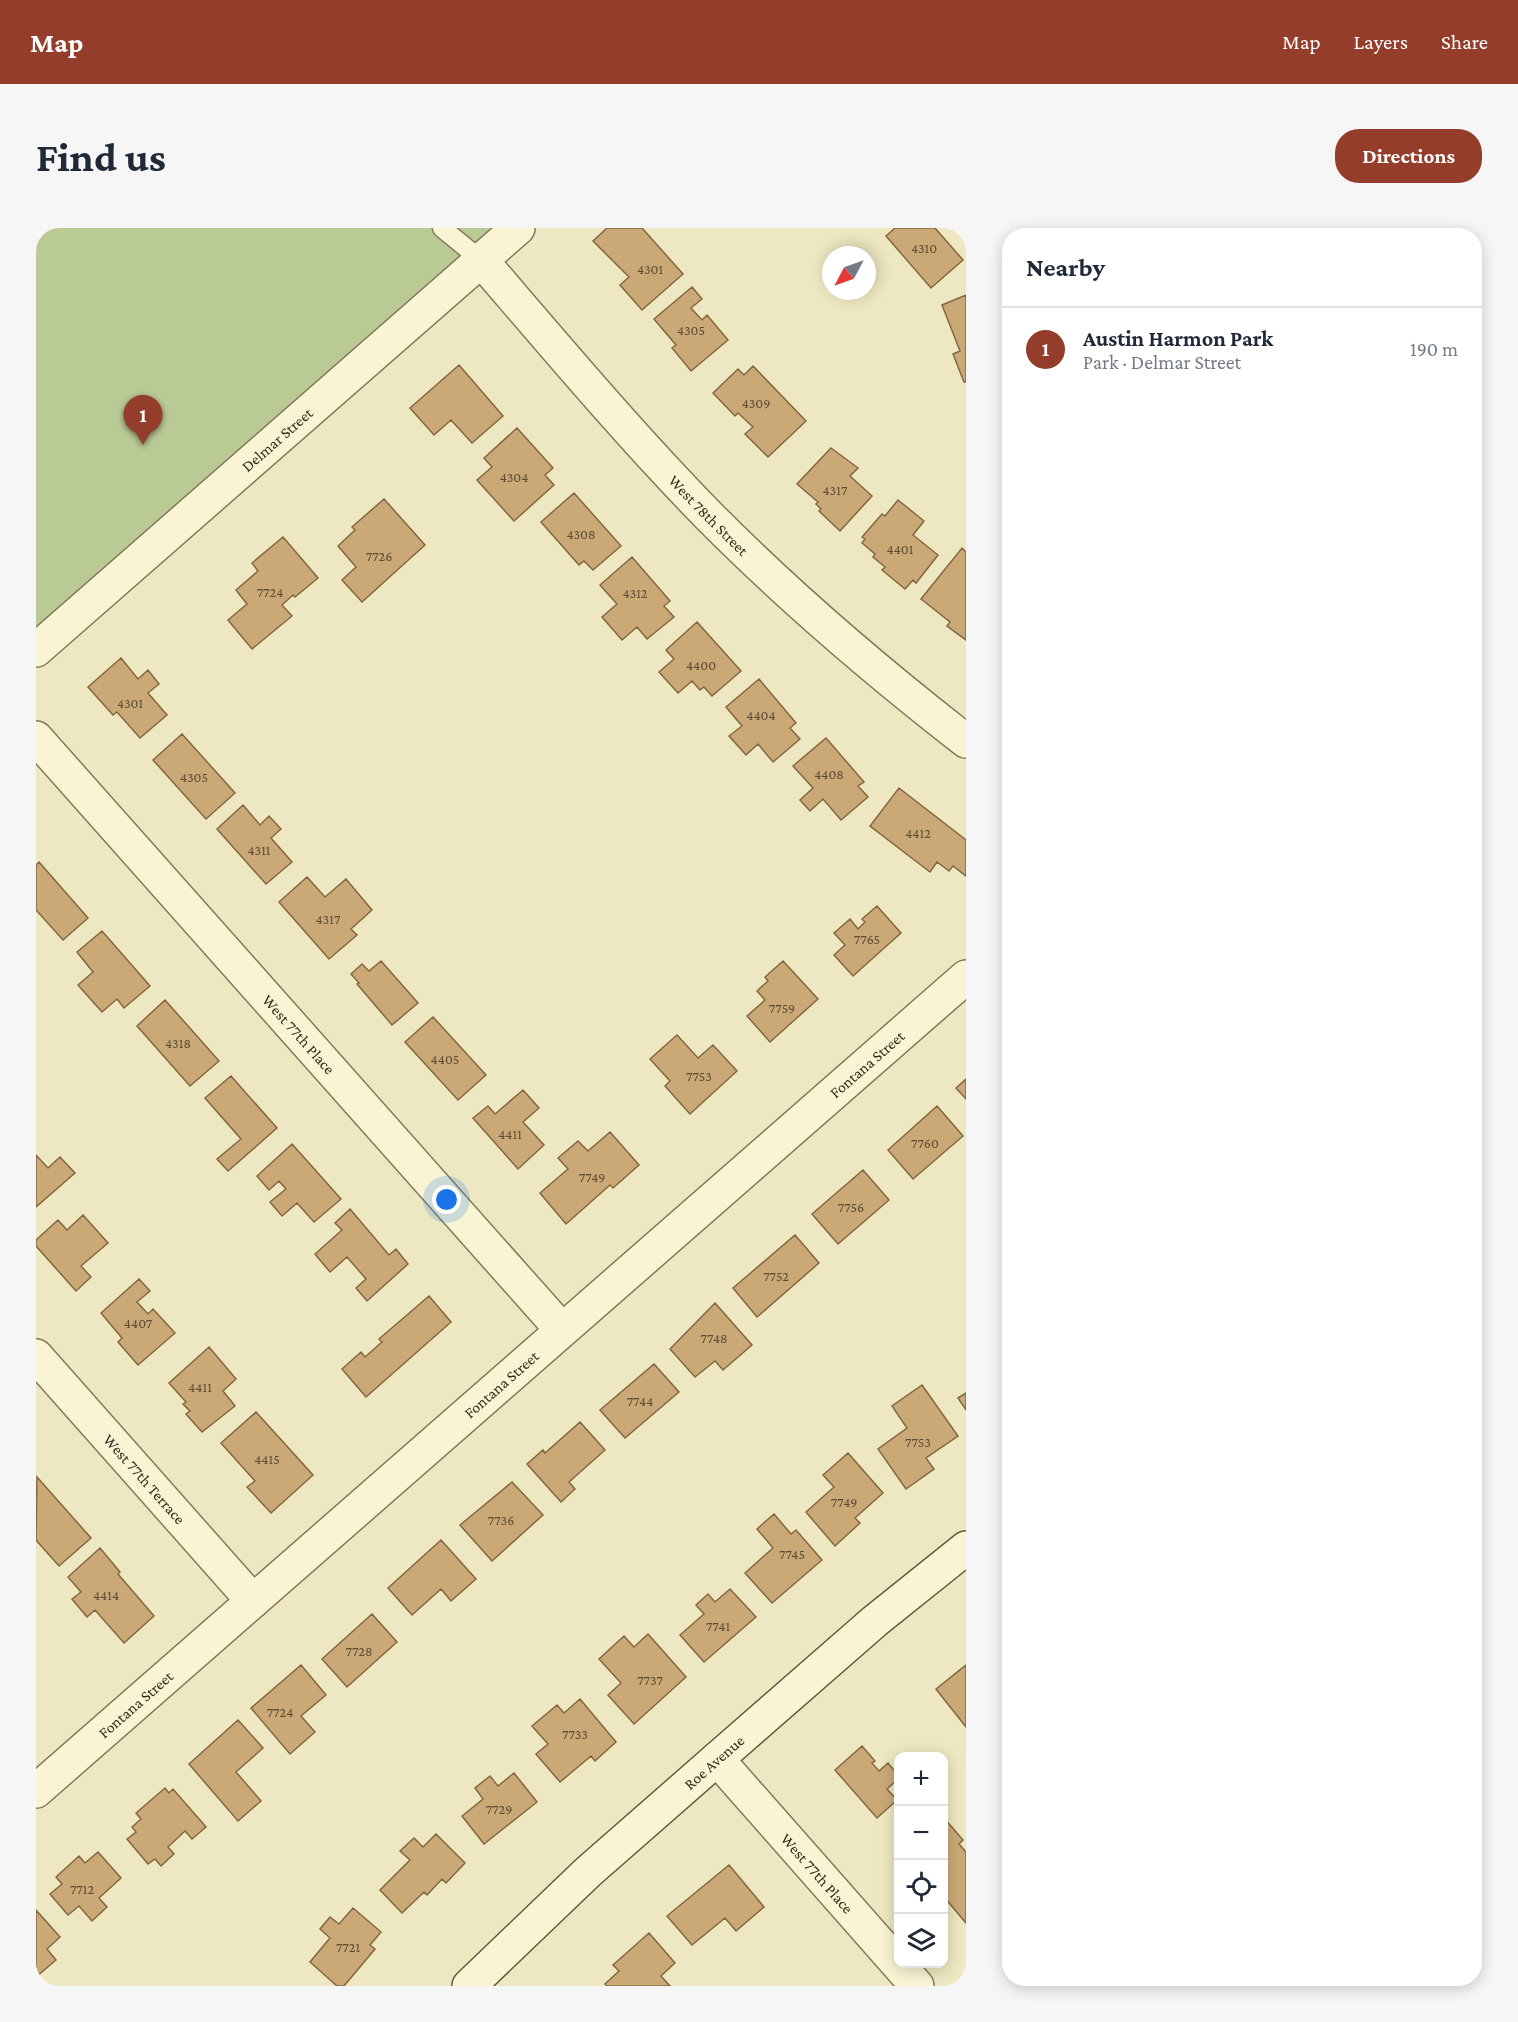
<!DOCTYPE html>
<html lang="en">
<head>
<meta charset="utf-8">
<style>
	:root { --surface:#fff; --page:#f6f6f7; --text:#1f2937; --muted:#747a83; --line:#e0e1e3; --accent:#943d2a }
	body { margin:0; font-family:"Crimson Pro",serif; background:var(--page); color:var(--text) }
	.controls { position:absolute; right:18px; bottom:18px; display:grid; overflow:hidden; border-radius:12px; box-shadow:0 3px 15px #0003 }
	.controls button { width:54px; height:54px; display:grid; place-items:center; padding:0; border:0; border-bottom:2px solid var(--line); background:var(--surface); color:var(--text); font:30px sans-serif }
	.compass { position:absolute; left:786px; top:18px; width:54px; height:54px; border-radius:50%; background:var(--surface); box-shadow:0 3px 15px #0003; rotate:229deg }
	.you { position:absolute; left:411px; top:972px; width:21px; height:21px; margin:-15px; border:4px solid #fff; border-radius:50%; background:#1a73e8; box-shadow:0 0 0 9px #1a73e833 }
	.badge { display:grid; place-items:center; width:39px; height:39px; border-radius:50%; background:var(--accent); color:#fff; font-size:20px; font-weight:700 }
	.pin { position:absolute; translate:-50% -50px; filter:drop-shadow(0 2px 3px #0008) }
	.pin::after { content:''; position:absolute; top:32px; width:21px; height:18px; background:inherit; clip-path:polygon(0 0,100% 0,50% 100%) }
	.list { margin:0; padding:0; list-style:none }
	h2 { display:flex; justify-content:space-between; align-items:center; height:78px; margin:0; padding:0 24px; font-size:26px }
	h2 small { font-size:20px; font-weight:400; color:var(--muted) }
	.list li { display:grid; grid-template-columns:39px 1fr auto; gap:18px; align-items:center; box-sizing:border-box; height:84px; padding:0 24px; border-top:2px solid var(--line) }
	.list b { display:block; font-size:22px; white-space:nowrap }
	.list p { margin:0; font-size:20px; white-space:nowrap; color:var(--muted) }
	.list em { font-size:20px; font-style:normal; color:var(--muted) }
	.icon { flex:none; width:33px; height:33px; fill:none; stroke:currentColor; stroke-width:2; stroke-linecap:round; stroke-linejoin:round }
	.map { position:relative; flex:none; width:930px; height:1758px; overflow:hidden; border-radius:24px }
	header { display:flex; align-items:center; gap:36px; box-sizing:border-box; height:84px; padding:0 30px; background:var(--accent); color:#fff }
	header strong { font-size:28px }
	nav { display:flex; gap:33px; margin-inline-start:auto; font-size:21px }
	.intro { display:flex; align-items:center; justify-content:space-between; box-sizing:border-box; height:144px; padding:0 36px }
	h1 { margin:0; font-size:42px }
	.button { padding:15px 27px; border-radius:24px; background:var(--accent); color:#fff; font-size:21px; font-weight:700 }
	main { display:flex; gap:36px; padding:0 36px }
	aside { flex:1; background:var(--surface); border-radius:24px; box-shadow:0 3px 15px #0003 }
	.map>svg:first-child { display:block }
</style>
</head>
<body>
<header>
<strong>Map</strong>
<nav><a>Map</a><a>Layers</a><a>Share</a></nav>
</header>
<div class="intro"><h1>Find us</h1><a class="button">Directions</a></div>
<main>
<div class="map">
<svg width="930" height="1758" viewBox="0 0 930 1758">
	<rect width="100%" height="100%" fill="#ede8c1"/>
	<path fill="#baca95" d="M0,0h466l-466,402z"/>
	<path fill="#caa977" stroke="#84673f" stroke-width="1.5" d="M571,0h35l41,46 -41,36 -22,-25 9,-8 -36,-36z
		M859,0h40l28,32 -32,28 -45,-52z
		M656,59l10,12 -11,9 11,12 5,-5 21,25 -37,31 -19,-23 4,-3 -22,-26z
		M930,67v87h-2l-11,-28 7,-3 -18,-46z
		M423,137l44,51 -31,27 -21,-23 -17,15 -24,-27z
		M717,138l53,55 -38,36 -23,-23 8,-7 -15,-14 -3,3 -22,-23 25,-24 6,6z
		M481,200l36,40 -8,7 9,10 -40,36 -37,-41 15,-13 -8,-9z
		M795,220l27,20 -8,8 22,20 -32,35 -21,-20 2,-2 -5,-5 2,-2 -21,-18z
		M538,265l47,53 -28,24 -9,-9 -5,4 -38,-43z
		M348,271l41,46 -63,57 -20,-22 14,-13 -18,-21 17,-16 -3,-3z
		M862,272l26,21 -11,14 25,20 -22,28 -3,-3 -8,9 -23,-19 3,-3 -12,-10 2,-3 -13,-11 3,-4 -3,-2 20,-23 3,2z
		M247,309l35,41 -23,19 -2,-2 -11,10 10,11 -40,33 -24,-29 19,-16 -11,-14 22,-19 -6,-8z
		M926,320l4,4v88l-19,-14 3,-4 -29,-23z
		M596,329l38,44 -6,5 10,11 -27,22 -10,-12 -15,13 -20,-23 15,-13 -17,-19z
		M661,394l44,49 -29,25 -8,-9 -4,3 -8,-9 -14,12 -19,-21 15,-13 -8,-9z
		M85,430l17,21 10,-9 11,14 -11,9 19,22 -27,23 -23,-26 -4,3 -25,-28z
		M723,451l37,44 -6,5 10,11 -27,23 -15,-18 -12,11 -17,-19 13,-10 -16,-19z
		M146,506l53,59 -29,26 -53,-59z
		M790,510l38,44 -6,4 10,11 -27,23 -18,-21 -13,12 -10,-11 13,-12 -20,-22z
		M863,560l67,52v36l-13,-10 -4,5 -12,-9 -7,10 -60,-46z
		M207,577l17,20 9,-9 12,13 -10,9 21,24 -26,22 -49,-55z
		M3,634l49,56 -25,22 -27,-30v-45z
		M271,649l18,20 21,-18 26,31 -21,19 6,6 -28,24 -50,-57z
		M841,678l24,27 -48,43 -19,-21 11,-10 -11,-12 16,-14 8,10 7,-7 -3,-3z
		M66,703l48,55 -26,22 -7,-9 -15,13 -24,-27 15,-13 -16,-20z
		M345,733l37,42 -26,22 -35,-41 2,-1 -8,-9 11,-10 7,7z
		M747,733l35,38 -48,43 -23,-26 18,-16 -8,-9 11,-10 -3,-4z
		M129,772l54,61 -29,25 -53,-60z
		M397,789l53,58 -28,25 -53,-58z
		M641,807l21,23 15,-13 24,26 -47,43 -25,-28 5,-5 -20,-22z
		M195,848l46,52 -49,43 -11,-12 24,-20 -36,-41z
		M930,851v20l-10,-11z
		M487,862l16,18 -16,14 21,23 -26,24 -45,-51 15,-12 7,8z
		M901,878l26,30 -50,43 -25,-29z
		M574,904l29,33 -26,23 -3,-3 -44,39 -26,-31 28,-24 -10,-11 20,-17 10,10z
		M256,916l49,55 -27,23 -17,-19 -15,13 -12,-14 16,-13 -7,-8 -10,9 -12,-14z
		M0,927l12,13 12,-11 15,16 -39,34z
		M827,942l26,30 -51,44 -26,-30z
		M314,981l39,46 7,-6 12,15 -41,37 -11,-13 10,-9 -19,-22 -17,15 -15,-18 27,-24 -7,-7z
		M47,987l25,28 -27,23 10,11 -15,14 -40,-45v-6l22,-20 9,10z
		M759,1007l24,28 -62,54 -24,-29z
		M103,1051l11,12 -13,11 11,12 5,-5 22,24 -37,32 -20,-23 4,-4 -21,-25z
		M393,1068l22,26 -85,75 -24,-28 19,-17 4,5 17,-15 -3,-3z
		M679,1075l37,42 -29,25 -8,-9 -20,16 -25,-28z
		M173,1119l27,32 -13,12 12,15 -33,26 -16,-18 4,-3 -7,-7 3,-2 -17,-19z
		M618,1136l25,28 -54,46 -25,-28z
		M886,1157l36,51 -32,22 8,11 -28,20 -28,-40 29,-21 -15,-22z
		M930,1165v17l-8,-12z
		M220,1184l57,63 -42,38 -24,-26 8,-6 -34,-38z
		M544,1194l25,28 -36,32 6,7 -14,13 -34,-38 16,-14 2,3z
		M812,1225l35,40 -28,25 5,5 -25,23 -29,-34 28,-25 -11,-12z
		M1,1249l54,61 -32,28 -23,-26z
		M476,1254l31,33 -51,46 -32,-36z
		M738,1286l17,20 5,-4 26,30 -50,43 -27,-30 28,-25 -16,-19z
		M405,1312l35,39 -25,22 -10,-12 -29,26 -24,-27z
		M64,1320l20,24 -2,2 36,42 -30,27 -29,-33 -8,7 -15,-18 9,-7 -13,-15z
		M694,1361l26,28 -52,45 -24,-27 24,-21 -8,-9 12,-11 7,8z
		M336,1386l25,28 -50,45 -25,-28z
		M612,1406l38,43 -52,47 -26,-29 13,-12 -22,-24 25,-23 10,11z
		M265,1437l25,30 -25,21 14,16 -25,22 -39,-46z
		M930,1437v62l-30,-38z
		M544,1471l36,43 -21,19 -4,-5 -31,26 -24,-28 12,-10 -16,-18 25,-21 7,8z
		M202,1492l25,28 -27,24 25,29 -23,20 -49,-57z
		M826,1518l13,15 -3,2 7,8 9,-8 10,12v4l-11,10 10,11 -20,18 -42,-48z
		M478,1545l23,29 -53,42 -22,-28 21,-17 -8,-11 15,-12 8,10z
		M129,1560l4,5 4,-4 33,38 -14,12 -7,-8 -17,16 6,7 -13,12 -6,-7 -7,5 -21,-25 9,-7 -4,-5 9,-8 -5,-6z
		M908,1590l19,22 -4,4 7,8v71l-22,-26z
		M400,1606l29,29 -19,20 -4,-4 -15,16 -3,-3 -22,21 -22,-23 30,-30 -10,-9 14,-13 9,9z
		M62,1624l23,26 -22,20 8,9 -15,14 -13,-15 -11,9 -18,-21 12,-10 -6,-7 23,-21 6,7z
		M693,1637l35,42 -28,24 -11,-13 -33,27 -25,-29z
		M317,1680l28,24 -11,13 5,4 -31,37h-7l-27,-24 20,-24 -10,-9 10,-12 9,7z
		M0,1682l24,27 -13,12 9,11 -20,17z
		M613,1705l26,30 -14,13 9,10h-63l-2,-2 14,-13 -6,-6z"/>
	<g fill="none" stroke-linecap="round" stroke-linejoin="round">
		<defs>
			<path id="lane" d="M406,0l39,32"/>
			<g id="street">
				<path id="s1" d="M445,32c74,86 147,173 226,254 81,82 169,157 259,227"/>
				<path id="s2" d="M0,422l482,-422"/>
				<path id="s3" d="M0,510l526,592"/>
				<path id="s4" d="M0,1128l217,245"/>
				<path id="s5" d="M681,1531l200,227"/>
				<path id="s6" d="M0,1563l930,-814"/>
			</g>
			<g id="secondary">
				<path id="s7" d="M433,1758l119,-114 129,-113 158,-138 91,-73"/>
			</g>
		</defs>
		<use href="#lane" stroke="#867959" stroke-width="21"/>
		<use href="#street" stroke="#867959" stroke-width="36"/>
		<use href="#secondary" stroke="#675a3c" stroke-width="36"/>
		<use href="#lane" stroke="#f8f4d4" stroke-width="18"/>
		<use href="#street" stroke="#f8f4d4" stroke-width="33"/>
		<use href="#secondary" stroke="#f8f4d4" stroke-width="33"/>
	</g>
	<g text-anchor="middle" stroke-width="5" stroke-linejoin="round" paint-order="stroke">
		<g font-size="14" fill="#5b4c34">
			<text x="888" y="25">4310</text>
			<text x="614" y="46">4301</text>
			<text x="655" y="107">4305</text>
			<text x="720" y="180">4309</text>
			<text x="478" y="254">4304</text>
			<text x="799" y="267">4317</text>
			<text x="545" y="311">4308</text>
			<text x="864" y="326">4401</text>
			<text x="343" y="333">7726</text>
			<text x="234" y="369">7724</text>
			<text x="599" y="370">4312</text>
			<text x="665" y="442">4400</text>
			<text x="94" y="480">4301</text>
			<text x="725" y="492">4404</text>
			<text x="793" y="551">4408</text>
			<text x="158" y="554">4305</text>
			<text x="882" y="610">4412</text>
			<text x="223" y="627">4311</text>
			<text x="292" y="696">4317</text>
			<text x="831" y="716">7765</text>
			<text x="746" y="785">7759</text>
			<text x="142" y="820">4318</text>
			<text x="409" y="836">4405</text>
			<text x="663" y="853">7753</text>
			<text x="474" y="911">4411</text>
			<text x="889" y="920">7760</text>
			<text x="556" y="954">7749</text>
			<text x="815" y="984">7756</text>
			<text x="740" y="1053">7752</text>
			<text x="102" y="1100">4407</text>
			<text x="678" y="1115">7748</text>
			<text x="164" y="1164">4411</text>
			<text x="604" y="1178">7744</text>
			<text x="882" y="1219">7753</text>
			<text x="231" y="1236">4415</text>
			<text x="808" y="1279">7749</text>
			<text x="465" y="1297">7736</text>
			<text x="756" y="1331">7745</text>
			<text x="70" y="1372">4414</text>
			<text x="682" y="1403">7741</text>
			<text x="323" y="1428">7728</text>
			<text x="614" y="1457">7737</text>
			<text x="244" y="1489">7724</text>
			<text x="539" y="1511">7733</text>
			<text x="463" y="1586">7729</text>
			<text x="46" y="1666">7712</text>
			<text x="312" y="1724">7721</text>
		</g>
		<g font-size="16" fill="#362d1d" stroke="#f4f1d0">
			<text dy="6" stroke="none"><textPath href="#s2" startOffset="320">Delmar Street</textPath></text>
			<text dy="6" stroke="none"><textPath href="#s1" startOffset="342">West 78th Street</textPath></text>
			<text dy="6" stroke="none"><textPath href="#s3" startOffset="396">West 77th Place</textPath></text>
			<text dy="6" stroke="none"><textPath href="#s6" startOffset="1104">Fontana Street</textPath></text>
			<text dy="6" stroke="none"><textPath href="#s6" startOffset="618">Fontana Street</textPath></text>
			<text dy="6" stroke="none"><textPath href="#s4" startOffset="164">West 77th Terrace</textPath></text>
			<text dy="6" stroke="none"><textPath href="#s6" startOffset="132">Fontana Street</textPath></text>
			<text dy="6" stroke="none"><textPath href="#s7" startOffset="332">Roe Avenue</textPath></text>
			<text dy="6" stroke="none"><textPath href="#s5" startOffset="152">West 77th Place</textPath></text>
		</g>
	</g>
</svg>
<div class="controls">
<button>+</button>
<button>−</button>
<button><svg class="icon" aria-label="locate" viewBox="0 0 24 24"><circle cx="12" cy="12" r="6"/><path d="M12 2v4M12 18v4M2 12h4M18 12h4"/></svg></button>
<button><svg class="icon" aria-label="layers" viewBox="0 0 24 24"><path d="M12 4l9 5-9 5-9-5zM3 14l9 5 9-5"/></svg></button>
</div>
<svg class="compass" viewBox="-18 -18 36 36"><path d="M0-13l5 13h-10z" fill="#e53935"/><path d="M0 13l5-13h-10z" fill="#747a83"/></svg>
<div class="you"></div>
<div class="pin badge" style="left:107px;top:217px">1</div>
</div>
<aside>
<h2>Nearby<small></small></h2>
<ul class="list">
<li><span class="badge">1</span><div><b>Austin Harmon Park</b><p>Park · Delmar Street</p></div><em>190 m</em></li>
</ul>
</aside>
</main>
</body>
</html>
